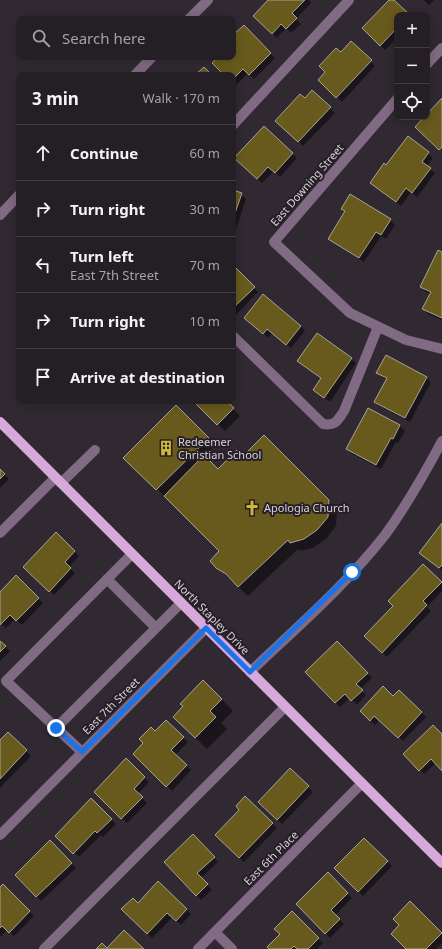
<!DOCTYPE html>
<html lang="en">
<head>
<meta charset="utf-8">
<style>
	:root { --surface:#241f25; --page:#302c32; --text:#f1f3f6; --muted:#a3a2a7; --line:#413d42 }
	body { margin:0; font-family:"Noto Sans",sans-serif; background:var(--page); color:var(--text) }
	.controls { position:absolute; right:12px; top:12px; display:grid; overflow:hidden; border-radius:8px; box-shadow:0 2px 10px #0003 }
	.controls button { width:36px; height:36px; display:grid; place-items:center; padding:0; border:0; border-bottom:1px solid var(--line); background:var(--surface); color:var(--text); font:20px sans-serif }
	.stop { position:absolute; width:12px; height:12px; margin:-9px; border:3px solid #1a73e8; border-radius:50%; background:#fff }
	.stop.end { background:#1a73e8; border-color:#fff; box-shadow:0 1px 4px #0008 }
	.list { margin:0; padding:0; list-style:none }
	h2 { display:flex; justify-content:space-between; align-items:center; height:52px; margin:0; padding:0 16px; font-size:17px }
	h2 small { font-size:13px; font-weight:400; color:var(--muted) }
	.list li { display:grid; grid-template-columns:26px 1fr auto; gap:12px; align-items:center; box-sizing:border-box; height:56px; padding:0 16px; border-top:1px solid var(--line) }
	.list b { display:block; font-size:15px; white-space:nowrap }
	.list p { margin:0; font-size:13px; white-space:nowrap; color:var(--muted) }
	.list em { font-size:13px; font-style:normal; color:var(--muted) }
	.icon { flex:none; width:22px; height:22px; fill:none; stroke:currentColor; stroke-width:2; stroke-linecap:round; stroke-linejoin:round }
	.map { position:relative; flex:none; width:442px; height:949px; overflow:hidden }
	.search { position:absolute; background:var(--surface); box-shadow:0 2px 10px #0003; left:16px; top:16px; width:220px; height:44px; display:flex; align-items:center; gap:10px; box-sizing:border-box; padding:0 14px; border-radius:8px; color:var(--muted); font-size:15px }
	.panel { position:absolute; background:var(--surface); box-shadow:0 2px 10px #0003; left:16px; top:72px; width:220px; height:332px; border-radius:8px }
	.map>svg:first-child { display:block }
</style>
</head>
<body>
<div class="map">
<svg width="442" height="949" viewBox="0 0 442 949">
	<rect width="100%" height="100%" fill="#302931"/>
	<path fill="#0007" d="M269,0h40l2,3 -15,16 5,5 -10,9 -5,-5 -9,10 -23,-22z
		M390,0h3l15,15h-11v23l-12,12 -22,-22z
		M424,0h10l-5,5z
		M244,26l31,32 -21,21 -6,-6 -12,12 -3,-2v-8h-7l-6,-18h13v-13l4,-4 -3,-4z
		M351,43l24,23 -33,36 -23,-22z
		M313,92l22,21 -32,33 -27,-25 29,-21z
		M264,127l33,31 -17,19 -6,-6 -12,12 -26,-25z
		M408,137l25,21 -6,8 8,7 -18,24 -6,-5 -10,14 -30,-23 15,-17z
		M233,191l8,3 5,5 -12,36z
		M342,209l48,11 5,5 -9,14 -5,-3 -17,26 -30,-19 -4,-4 16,-27z
		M442,253v67l-14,-6 -4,-5 7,-15 -5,-2 -5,-5z
		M233,266l25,26 -22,23 -3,-3z
		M250,323l51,3 4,5 -14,17 -19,-15 -3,5z
		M351,359l5,4 -26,39 -16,-12 8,-11 -24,-18z
		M377,373l49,5 5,4 -21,40 -30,-16 -4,-4 11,-22z
		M195,401h30l15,15 -15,15z
		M176,406l39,39 -11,11 14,14 25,-12 21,-21 73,73 -1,16 -10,13 -13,9 -13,3 -2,-2 -50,47 -37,-35 10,-10 -96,-93z
		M368,409l32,17 5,5 -7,12 -2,-1 -15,27 -29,-15 -5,-5z
		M0,470l9,9 -9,9z
		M442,524v46l-22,-17z
		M56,533l23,23 -10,11 6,6 -21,22 -30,-28z
		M423,566l19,17v8l-15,16 4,4 -44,46 -22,-21 29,-30z
		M16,577l27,26 -21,22 -7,-6 -9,9 -6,-5v-29z
		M0,642l10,9 -10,10z
		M337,643l35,35 -12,11 6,6 -9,10 -7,-7 -10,9 -34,-35z
		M204,681l29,30 -12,12 6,6 -20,20 -33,-32 10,-11z
		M399,691l27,26 -23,24 -23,-22 -5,6 -14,-14 32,-14z
		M166,721l22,21 -13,13 16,15 -19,21 -38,-37z
		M8,733l23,23 -31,32v-47z
		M442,735v34l-6,-6 -12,11 -20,-20z
		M126,760l23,22 -11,12 9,9 -20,20 -32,-31z
		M290,770l23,22 -31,32 -23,-22z
		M245,797l32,31 -33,34 -28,-27 24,-25z
		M91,800l25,24 -13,13 -2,-2 -22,22 -23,-21z
		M193,836l25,26 -17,16 11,12 -11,10 -36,-38z
		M364,839l28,27 -29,30 -28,-28z
		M50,842l26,26 -35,33 -25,-26z
		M328,874l24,24 -17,17 9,9 -14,14 -33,-34z
		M159,883l32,31 -10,11 -8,-8 -21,21 -29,-29 15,-5z
		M3,886l31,30 -20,20 -7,-6 -7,7v-48z
		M410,902l32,32v9l-6,6h-28l-7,-24z
		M292,913l31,30 -6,6h-47l11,-15z"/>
	<path fill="#685a1c" stroke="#a7a498" d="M268,0h37l-13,13 5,5 -11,11 -5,-5 -9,10 -19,-18z
		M389,0h5l16,15h-13v13l-17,18 -18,-18z
		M244,25l27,28 -22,22 -6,-6 -10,10v-4h-9l-12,-12 6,-6h15v-14l3,-3 -3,-5z
		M351,41l21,19 -36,38 -18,-18 7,-8 -6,-6 17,-18 5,4z
		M204,67l8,8h-17z
		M312,90l19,17 -33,35 -23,-21 25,-27 5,4z
		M442,98v49l-3,3 -24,-23 9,-10h3v-3z
		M264,126l29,27 -18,20 -7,-6 -11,12 -23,-21z
		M408,136l21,16 -7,10 9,6 -19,25 -6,-5 -10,14 -26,-19 14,-20 2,2z
		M233,190l9,3 -9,26z
		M350,194l41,25 -10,16 -5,-3 -17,26 -31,-19 17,-28 -4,-2z
		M438,250l4,2v66l-20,-9 9,-17 -11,-5z
		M233,265l22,22 -22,21z
		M263,294l38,32 -15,19 -19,-16 -4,5 -19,-16z
		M317,333l35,25 -28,40 -11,-8 8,-12 -24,-17z
		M386,355l41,22 -22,41 -31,-16 13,-24 -11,-5z
		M193,401h34l7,7 -17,17z
		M176,405l33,33 -53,52 -33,-32z
		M368,408l32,17 -7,14 -2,-1 -15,27 -30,-16z
		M264,435l65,65 -1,17 -11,13 -13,9 -14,4 -2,-3 -50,47 -12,-13 -10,-6 -6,-7 9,-10 -55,-55 40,-41 14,14 19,-19 6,6z
		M0,469l5,5 -5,5z
		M442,523v42l-3,3 -20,-15z
		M56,532l19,19 -10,11 6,6 -22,24 -26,-25z
		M423,564l19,18 -19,19 4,4 -45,48 -18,-17 29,-30 -5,-5z
		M16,575l23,23 -23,23 -6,-6 -10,10v-33z
		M0,641l6,5 -6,6z
		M337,641l31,32 -12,11 7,6 -12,11 -6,-7 -10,9 -30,-31z
		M203,680l19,19 -12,12 6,6 -21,21 -22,-21 10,-11 -3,-2z
		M383,686l10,10 6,-6 23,22 -24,26 -24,-22 -4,5 -10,-10z
		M166,720l18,17 -13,13 16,15 -21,22 -33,-33 10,-11 -4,-4 12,-12 4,4z
		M433,725l9,9v37l-11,-12 -12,12 -16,-17z
		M8,732l19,18 -27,29v-39z
		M126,758l19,19 -11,12 9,8 -22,22 -27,-27z
		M290,768l19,18 -32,34 -19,-18z
		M245,796l28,27 -34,35 -24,-23 24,-25 -3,-4z
		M91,798l21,21 -15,14 -2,-2 -22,23 -18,-18z
		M193,834l22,23 -18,16 11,11 -12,12 -32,-34z
		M364,838l24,23 -30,31 -24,-24z
		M50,840l22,23 -36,34 -21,-22z
		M328,872l20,21 -17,17 9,9 -15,15 -29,-30z
		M158,881l29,28 -11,12 -9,-8 -20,21 -26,-25 12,-11 5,5z
		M3,884l27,27 -21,22 -7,-7 -2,2v-41z
		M410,901l32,32 -16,16h-20l-15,-15 8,-9 -6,-6z
		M292,911l27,27 -11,11h-11l-3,-3 -3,3h-22l-2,-2 13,-13 -6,-5z
		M124,930l20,19h-48l6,-6 5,5z"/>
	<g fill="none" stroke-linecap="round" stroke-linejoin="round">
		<path stroke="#816a83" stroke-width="10" d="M189,19l19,-19
			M427,64l15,-16
			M135,75l17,-18
			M397,99l-123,143 76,71 56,27 36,9
			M233,125l116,-125
			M0,215l19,-20
			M233,336l90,88c13,2 14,-3 21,-13l34,-84
			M61,483l34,-33
			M0,533l55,-55
			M107,579l49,49
			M250,672c46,-44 96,-87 135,-137 22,-30 40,-62 57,-94
			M56,728l125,-125
			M82,752l-76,-71 126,-127
			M0,835l206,-207
			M215,932l17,17
			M44,949l241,-242
			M198,949l164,-166"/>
		<path stroke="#d7a8da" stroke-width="10" d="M0,422l442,441"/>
	</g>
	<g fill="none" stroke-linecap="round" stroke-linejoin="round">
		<path stroke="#1a73e8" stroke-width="5" d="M56,728l26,24 124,-124 44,44 102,-100"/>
	</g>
	<defs>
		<symbol id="building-bare" viewBox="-9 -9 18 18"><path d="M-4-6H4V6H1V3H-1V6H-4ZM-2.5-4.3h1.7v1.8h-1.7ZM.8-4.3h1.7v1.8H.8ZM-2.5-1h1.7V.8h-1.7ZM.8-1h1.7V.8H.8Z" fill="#d2b735" stroke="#271f27" stroke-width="2.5" paint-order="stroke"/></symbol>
		<symbol id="church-bare" viewBox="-9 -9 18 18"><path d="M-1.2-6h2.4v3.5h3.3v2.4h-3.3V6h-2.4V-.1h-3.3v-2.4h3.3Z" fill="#d2b735" stroke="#271f27" stroke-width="2.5" paint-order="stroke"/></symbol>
	</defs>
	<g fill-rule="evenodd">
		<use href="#building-bare" x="155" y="437" width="22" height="22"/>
		<use href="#church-bare" x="241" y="497" width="22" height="22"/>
	</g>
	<g text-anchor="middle" stroke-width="4" stroke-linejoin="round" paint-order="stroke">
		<g font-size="11" fill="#d7d2d7" stroke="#271f27">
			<text transform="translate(307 185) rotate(-49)" y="4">East Downing Street</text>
			<text transform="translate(212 617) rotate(45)" y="4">North Stapley Drive</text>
			<text transform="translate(111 706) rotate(-45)" y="4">East 7th Street</text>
			<text transform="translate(271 858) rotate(-45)" y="4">East 6th Place</text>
		</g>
		<g font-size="11" fill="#d7d2d7" stroke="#271f27" text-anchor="start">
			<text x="178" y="446">Redeemer<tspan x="178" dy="13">Christian School</tspan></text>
			<text x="264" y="512">Apologia Church</text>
		</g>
	</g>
</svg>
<div class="controls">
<button>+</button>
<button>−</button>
<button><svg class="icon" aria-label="locate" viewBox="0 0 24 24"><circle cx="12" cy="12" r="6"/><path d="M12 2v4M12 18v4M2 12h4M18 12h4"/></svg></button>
</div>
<div class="stop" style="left:352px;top:572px"></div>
<div class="stop end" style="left:56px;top:728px"></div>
<div class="search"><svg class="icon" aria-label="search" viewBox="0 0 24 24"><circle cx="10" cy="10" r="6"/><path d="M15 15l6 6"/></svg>Search here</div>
<section class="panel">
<h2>3 min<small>Walk · 170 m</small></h2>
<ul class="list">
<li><svg class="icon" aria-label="ahead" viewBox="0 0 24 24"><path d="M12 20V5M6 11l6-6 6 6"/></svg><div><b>Continue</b></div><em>60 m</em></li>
<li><svg class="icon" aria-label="right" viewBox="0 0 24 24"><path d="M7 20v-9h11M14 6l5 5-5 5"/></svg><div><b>Turn right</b></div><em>30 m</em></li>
<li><svg class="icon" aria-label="left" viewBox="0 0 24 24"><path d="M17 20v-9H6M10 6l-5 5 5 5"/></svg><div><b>Turn left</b><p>East 7th Street</p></div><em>70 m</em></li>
<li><svg class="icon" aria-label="right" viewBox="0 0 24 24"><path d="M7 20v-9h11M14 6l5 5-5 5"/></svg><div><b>Turn right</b></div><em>10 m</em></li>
<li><svg class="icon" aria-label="arrive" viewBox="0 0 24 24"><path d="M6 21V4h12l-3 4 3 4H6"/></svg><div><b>Arrive at destination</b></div></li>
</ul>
</section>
</div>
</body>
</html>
